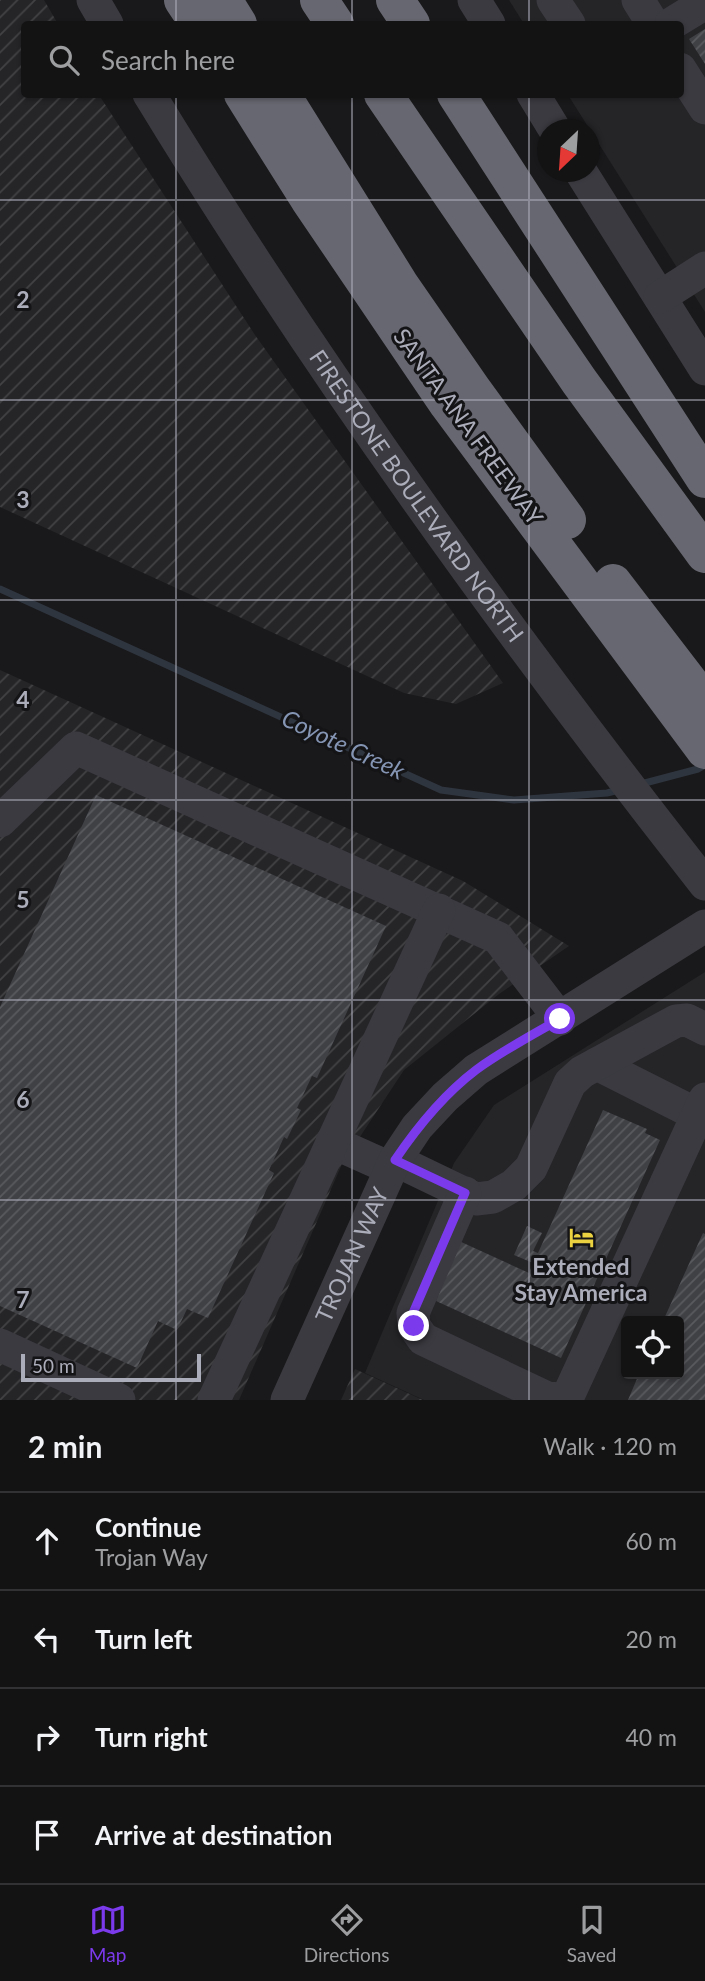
<!DOCTYPE html>
<html lang="en">
<head>
<meta charset="utf-8">
<style>
	:root { --surface:#131314; --page:#202022; --text:#f1f3f6; --muted:#9d9ea0; --line:#323234; --accent:#7c3aed }
	body { margin:0; font-family:Lato,sans-serif; background:var(--page); color:var(--text) }
	.controls { position:absolute; right:21px; bottom:21px; display:grid; overflow:hidden; border-radius:7px; box-shadow:0 2px 5px #0004 }
	.controls button { width:63px; height:63px; display:grid; place-items:center; padding:0; border:0; border-bottom:2px solid var(--line); background:var(--surface); color:var(--text); font:35px sans-serif }
	.compass { position:absolute; left:537px; top:119px; width:63px; height:63px; border-radius:50%; background:var(--surface); box-shadow:0 2px 5px #0004; rotate:205deg }
	.scale { position:absolute; left:21px; bottom:18px; width:180px; box-sizing:border-box; padding-left:7px; border:4px solid #acadba; border-top:0; font-size:19px; line-height:24px; white-space:nowrap; color:#acadba; -webkit-text-stroke:5px #141416; paint-order:stroke }
	.stop { position:absolute; width:21px; height:21px; margin:-16px; border:5px solid #7c3aed; border-radius:50%; background:#fff }
	.stop.end { background:#7c3aed; border-color:#fff; box-shadow:0 2px 7px #0008 }
	.list { margin:0; padding:0; list-style:none }
	h2 { display:flex; justify-content:space-between; align-items:center; height:91px; margin:0; padding:0 28px; font-size:30px }
	h2 small { font-size:23px; font-weight:400; color:var(--muted) }
	.list li { display:grid; grid-template-columns:46px 1fr auto; gap:21px; align-items:center; box-sizing:border-box; height:98px; padding:0 28px; border-top:2px solid var(--line) }
	.list b { display:block; font-size:26px; white-space:nowrap }
	.list p { margin:0; font-size:23px; white-space:nowrap; color:var(--muted) }
	.list em { font-size:23px; font-style:normal; color:var(--muted) }
	.icon { flex:none; width:38px; height:38px; fill:none; stroke:currentColor; stroke-width:2; stroke-linecap:round; stroke-linejoin:round }
	.map { position:relative; flex:none; width:705px; height:1400px; overflow:hidden }
	.search { position:absolute; background:var(--surface); box-shadow:0 2px 5px #0004; left:21px; right:21px; top:21px; height:77px; display:flex; align-items:center; gap:18px; box-sizing:border-box; padding:0 24px; border-radius:7px; color:var(--muted); font-size:26px }
	.sheet { height:483px; background:var(--surface) }
	nav { display:flex; justify-content:space-around; align-items:center; box-sizing:border-box; height:98px; border-top:2px solid var(--line); background:var(--surface); font-size:19px; color:var(--muted) }
	nav a { display:grid; justify-items:center; gap:4px }
	nav .on { color:var(--accent) }
	.map>svg:first-child { display:block }
</style>
</head>
<body>
<div class="map">
<svg width="705" height="1400" viewBox="0 0 705 1400">
	<defs>
		<pattern id="industrial-furrows" width="10" height="10" patternUnits="userSpaceOnUse" patternTransform="scale(1.75)"><rect width="10" height="10" fill="#252528"/><path d="M-1 1l2-2M0 10L10 0M9 11l2-2" fill="none" stroke="#424245"/></pattern>
		<pattern id="building-hatch" width="6" height="6" patternUnits="userSpaceOnUse" patternTransform="scale(1.75)"><rect width="6" height="6" fill="#404145"/><path d="M-1 1l2-2M0 6l6-6M5 7l2-2" fill="none" stroke="#595a5e"/></pattern>
	</defs>
	<rect width="100%" height="100%" fill="#19191b"/>
	<path fill="#252528" fill-rule="evenodd" d="M509,0h196v312l-137,-217 112,-1v-70h-156z
		M705,972v428h-281l-59,-27 89,-210 40,-58zM626,1321h53v53h-53z"/>
	<path fill="url(#industrial-furrows)" d="M0,0h44l14,24h-34v70l75,1 156,240 248,348 -47,21 -52,-11 -404,-186z
		M0,670l463,211 106,65 -70,48 -95,76 -62,94 -103,236h-239z
		M355,1369l68,31h-82z"/>
	<g fill="none" stroke-linecap="round" stroke-linejoin="round">
		<path stroke="#2f353f" stroke-width="7" d="M0,589l441,201 73,10 93,-7 12,-3
			M641,784l57,-15 7,-4"/>
	</g>
	<path fill="url(#building-hatch)" d="M705,29v35l-16,-25z
		M96,795l290,131 -69,152 -5,-2 -15,32 4,2 -14,29 -3,-2 -15,33 5,3 -66,145 -21,-9 -10,21 -19,-9 -21,47 -137,-62v-299z
		M603,1110l44,19 -2,4 15,7 -99,218 -125,-57 23,-60 70,32 4,-10 -19,-8 13,-29 15,7 -9,18 5,2z
		M703,1233l2,1v166h-77l11,-26h40v-53h-16z"/>
	<g fill="none" stroke-linecap="round" stroke-linejoin="round">
		<g stroke="#3a3a40" stroke-width="33">
			<path d="M93,0l14,24"/>
			<path d="M474,0l15,24"/>
			<path d="M553,0l16,24"/>
			<path d="M638,0l15,24"/>
			<path d="M671,24l34,-21"/>
			<path d="M680,69l25,39"/>
			<path id="s1" d="M149,94c168,276 357,537 556,790"/>
			<path d="M533,94l22,36"/>
			<path d="M581,172l124,197"/>
			<path d="M660,297l45,-29"/>
			<path d="M0,821l76,-73 422,190 62,81"/>
			<path d="M597,1064l101,51"/>
			<path d="M332,1142l58,26"/>
			<path d="M395,1160l81,39 17,-2 21,-12 17,-17 39,-85 12,-11 94,-51 11,-1 18,9"/>
			<path d="M465,1193l-52,120 1,13 9,13 124,59 12,1 10,-5 136,-295"/>
			<path d="M0,1345l119,55"/>
			<path d="M214,1400l225,-490"/>
			<path id="s2" d="M287,1400l108,-240 22,-33 28,-30 31,-27 229,-144"/>
		</g>
		<path stroke="#666770" stroke-width="38" d="M183,0l16,24
			M223,0l15,24
			M319,0l16,24
			M395,0l16,24
			M243,94l66,105 139,205 257,346
			M281,94l119,191 72,104 95,131
			M383,94l196,287 126,173
			M456,94l249,385
			M613,583l92,120"/>
	</g>
	<g fill="none" stroke-linecap="round" stroke-linejoin="round">
		<path stroke="#7c3aed" stroke-width="9" d="M414,1326l-1,-13 52,-120 -70,-33c23,-34 48,-65 81,-90 26,-19 56,-35 84,-51"/>
	</g>
	<path fill="none" stroke="#acadba" stroke-width="2" stroke-opacity="0.55" d="M176,0v24M352,0v24M529,0v24M176,94v1306M352,94v1306M529,94v1306M0,200h705M0,400h705M0,600h705M0,800h705M0,1000h705M0,1200h705"/>
	<defs>
		<symbol id="hotel-bare" viewBox="-9 -9 18 18"><path d="M-6-4.5h1.5V1H6V5H4.5V3h-9V5H-6ZM-4 0a1.8 1.8 0 1 1 3.6 0ZM.5 0V-2.5h3Q6-2.5 6 0Z" fill="#ebd240" stroke="#141416" stroke-width="2.5" paint-order="stroke"/></symbol>
	</defs>
	<g fill-rule="evenodd">
		<use href="#hotel-bare" x="564" y="1220" width="35" height="35"/>
	</g>
	<g text-anchor="middle" stroke-width="6" stroke-linejoin="round" paint-order="stroke">
		<g font-size="23" fill="#acadba" stroke="#141416">
			<text transform="translate(468 427) rotate(54)" y="8">SANTA ANA FREEWAY</text>
			<text dy="8" stroke="none"><textPath href="#s1" startOffset="483">FIRESTONE BOULEVARD NORTH</textPath></text>
			<text dy="8" stroke="none"><textPath href="#s2" startOffset="159">TROJAN WAY</textPath></text>
		</g>
		<g font-size="23" font-weight="bold" fill="#acadba" stroke="#141416">
			<text x="581" y="1275">Extended<tspan x="581" dy="26">Stay America</tspan></text>
		</g>
		<g font-size="24" font-style="italic" fill="#8494b3" stroke="#141416">
			<text transform="translate(343 745) rotate(25)" y="8">Coyote Creek</text>
		</g>
	</g>
	<g font-size="23" text-anchor="middle" font-weight="bold" fill="#acadba" stroke="#141416" stroke-width="6" stroke-linejoin="round" paint-order="stroke">
		<text x="23" y="308">2</text>
		<text x="23" y="508">3</text>
		<text x="23" y="708">4</text>
		<text x="23" y="908">5</text>
		<text x="23" y="1108">6</text>
		<text x="23" y="1308">7</text>
	</g>
</svg>
<div class="controls">
<button><svg class="icon" aria-label="locate" viewBox="0 0 24 24"><circle cx="12" cy="12" r="6"/><path d="M12 2v4M12 18v4M2 12h4M18 12h4"/></svg></button>
</div>
<svg class="compass" viewBox="-18 -18 36 36"><path d="M0-13l5 13h-10z" fill="#e53935"/><path d="M0 13l5-13h-10z" fill="#9d9ea0"/></svg>
<div class="scale">50 m</div>
<div class="stop" style="left:560px;top:1019px"></div>
<div class="stop end" style="left:414px;top:1326px"></div>
<div class="search"><svg class="icon" aria-label="search" viewBox="0 0 24 24"><circle cx="10" cy="10" r="6"/><path d="M15 15l6 6"/></svg>Search here</div>
</div>
<section class="sheet">
<h2>2 min<small>Walk · 120 m</small></h2>
<ul class="list">
<li><svg class="icon" aria-label="ahead" viewBox="0 0 24 24"><path d="M12 20V5M6 11l6-6 6 6"/></svg><div><b>Continue</b><p>Trojan Way</p></div><em>60 m</em></li>
<li><svg class="icon" aria-label="left" viewBox="0 0 24 24"><path d="M17 20v-9H6M10 6l-5 5 5 5"/></svg><div><b>Turn left</b></div><em>20 m</em></li>
<li><svg class="icon" aria-label="right" viewBox="0 0 24 24"><path d="M7 20v-9h11M14 6l5 5-5 5"/></svg><div><b>Turn right</b></div><em>40 m</em></li>
<li><svg class="icon" aria-label="arrive" viewBox="0 0 24 24"><path d="M6 21V4h12l-3 4 3 4H6"/></svg><div><b>Arrive at destination</b></div></li>
</ul>
</section>
<nav>
<a class="on"><svg class="icon" aria-label="map" viewBox="0 0 24 24"><path d="M3 6l6-2 6 2 6-2v14l-6 2-6-2-6 2zM9 4v14M15 6v14"/></svg>Map</a>
<a><svg class="icon" aria-label="directions" viewBox="0 0 24 24"><path d="M12 3l9 9-9 9-9-9zM9 14v-3h6M13 9l2 2-2 2"/></svg>Directions</a>
<a><svg class="icon" aria-label="saved" viewBox="0 0 24 24"><path d="M7 4h10v16l-5-4-5 4z"/></svg>Saved</a>
</nav>
</body>
</html>
